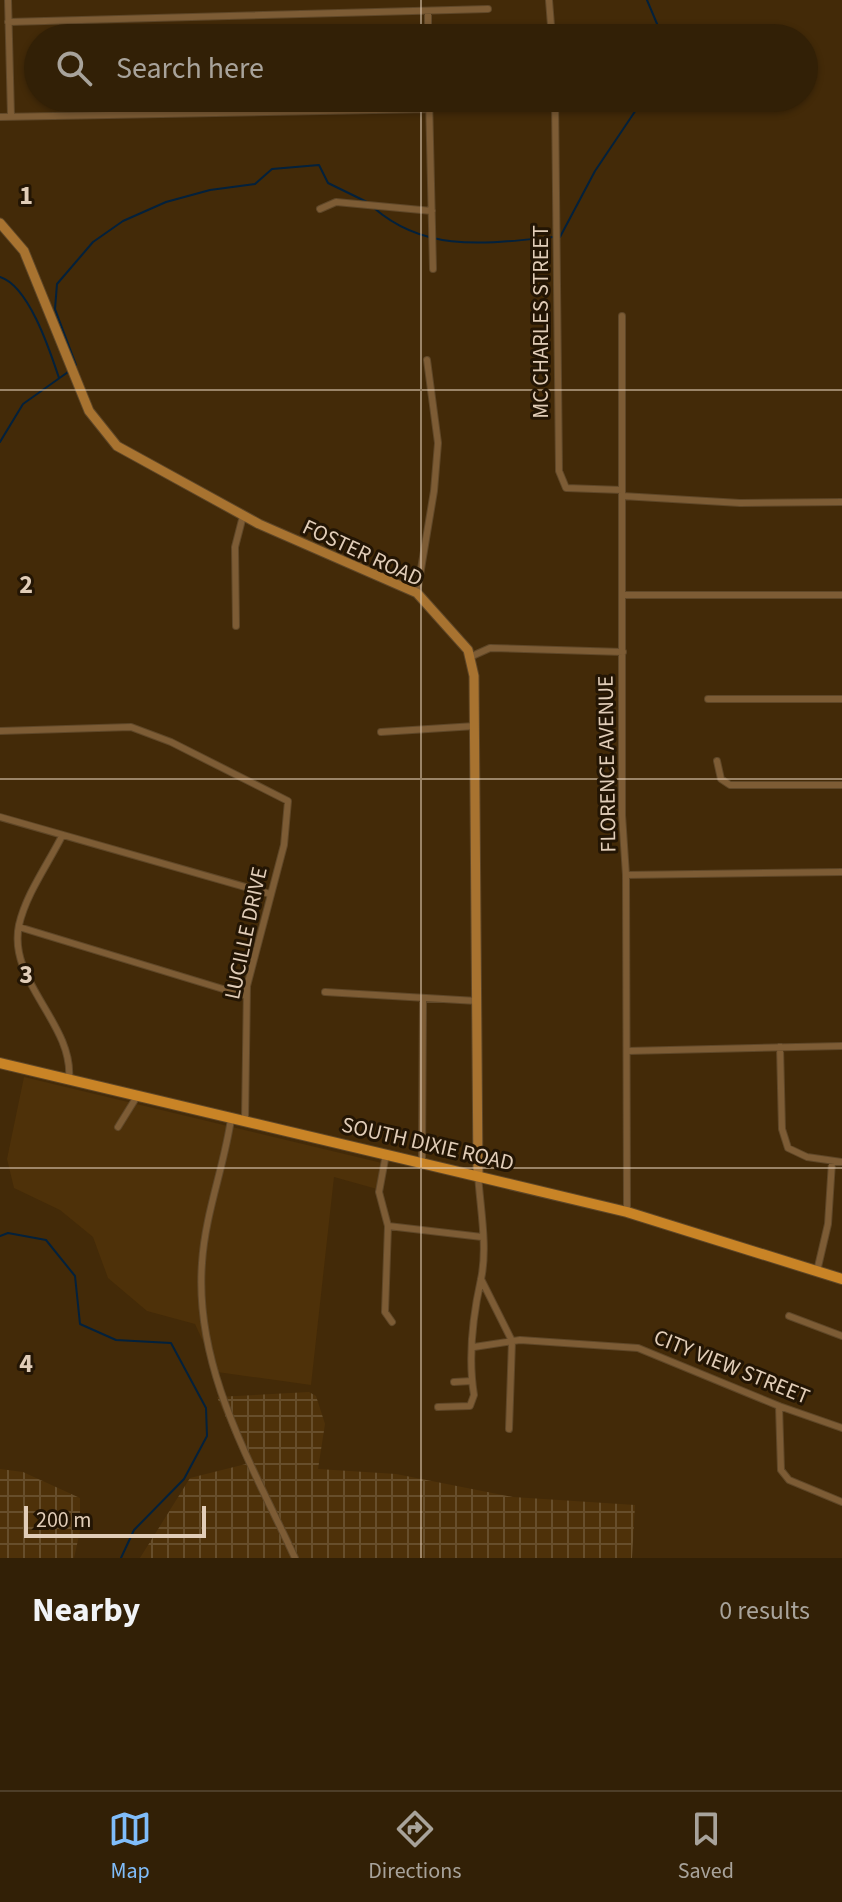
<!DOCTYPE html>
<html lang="en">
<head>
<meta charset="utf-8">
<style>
	:root { --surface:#322006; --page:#3a2810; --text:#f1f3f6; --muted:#a8a39b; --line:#4d3e28; --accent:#80bdfa }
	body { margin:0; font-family:"Source Sans 3",sans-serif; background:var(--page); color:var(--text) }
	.scale { position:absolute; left:24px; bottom:20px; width:182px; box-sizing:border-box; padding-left:8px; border:4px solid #e1cdb8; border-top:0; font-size:22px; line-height:28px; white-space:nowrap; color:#e1cdb8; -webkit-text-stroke:6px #231504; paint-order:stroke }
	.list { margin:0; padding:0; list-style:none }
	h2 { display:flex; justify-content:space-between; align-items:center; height:104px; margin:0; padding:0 32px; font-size:34px }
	h2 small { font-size:26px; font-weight:400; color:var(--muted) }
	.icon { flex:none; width:44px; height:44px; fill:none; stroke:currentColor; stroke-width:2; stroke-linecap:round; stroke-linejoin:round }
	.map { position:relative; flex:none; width:842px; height:1558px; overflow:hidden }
	.search { position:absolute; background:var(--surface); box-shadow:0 2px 6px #0004; left:24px; right:24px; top:24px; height:88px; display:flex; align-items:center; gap:20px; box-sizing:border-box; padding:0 28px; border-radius:44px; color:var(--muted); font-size:30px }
	.sheet { height:232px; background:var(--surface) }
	nav { display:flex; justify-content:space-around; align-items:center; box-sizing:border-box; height:112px; border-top:2px solid var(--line); background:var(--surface); font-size:22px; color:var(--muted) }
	nav a { display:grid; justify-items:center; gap:4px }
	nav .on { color:var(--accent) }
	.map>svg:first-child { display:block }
</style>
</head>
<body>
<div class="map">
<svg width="842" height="1558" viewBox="0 0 842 1558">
	<defs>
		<pattern id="industrial-grid" width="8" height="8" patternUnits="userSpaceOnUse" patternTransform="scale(2)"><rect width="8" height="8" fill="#4e3109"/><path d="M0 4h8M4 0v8" fill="none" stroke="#674e2b"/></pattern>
	</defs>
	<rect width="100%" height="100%" fill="#432a08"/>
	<path fill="#4e3109" d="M24,1077l358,86 -5,26 -43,-12 -23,208 -94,-13 -22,-48 -48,-13 -39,-33 -15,-41 -33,-27 -46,-22 -7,-29z"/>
	<path fill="url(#industrial-grid)" d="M309,1392l7,4 9,28 -7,45 78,5 117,23 122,8 -3,53h-492l50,-80 56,-14 -29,-67z
		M0,1469l23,3 57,26v33l-6,27h-74z"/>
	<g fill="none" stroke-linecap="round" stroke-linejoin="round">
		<path stroke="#03213c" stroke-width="2" d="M647,0l16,38
			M374,208c53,46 115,35 180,29
			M560,237l35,-66 49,-73
			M0,277c29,9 50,74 59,101
			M76,365l-21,-56 2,-25 36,-42 30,-21 43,-19 44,-12 45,-6 17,-15 47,-4 9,18 41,20
			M0,442l23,-38 45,-32
			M0,1236l8,-3 38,7 29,36 5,48 36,16 55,3 35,65 1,28 -23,43 -50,51 -13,28"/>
		<defs>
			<path id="street" d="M8,0l3,116
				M549,0l3,38
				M428,11v27
				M8,22l480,-13
				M429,98l4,171
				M555,98l4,373 7,17 56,2
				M0,117l429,-8
				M320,209l16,-7 96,9
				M622,316v499l4,60 1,337
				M622,496l118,7 102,-1
				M417,593l17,-102 4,-48 -11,-83
				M623,595h219
				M236,626l-1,-79 8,-31
				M470,657l20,-9 133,4
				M708,699h134
				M0,731l131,-4 40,15 117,59 -4,44 -37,141 -2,135
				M381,732l94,-6
				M717,761l4,18 9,6h112
				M0,817l270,77
				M62,836c-14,28 -36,58 -43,89 -12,56 55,99 50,154
				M626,875l216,-3
				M19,927l227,69
				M325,992l152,9
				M780,1047l2,82 6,19 19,9 35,5
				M627,1051l215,-5
				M231,1119c-7,48 -26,95 -29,144 -8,105 50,202 93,295
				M118,1127l18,-29
				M386,1154l-7,38 9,34 -3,86 7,10
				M422,1161l1,-163
				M388,1226l94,11
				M817,1271l11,-47 4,-62
				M481,1279l31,62
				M789,1316l53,20
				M474,1347l46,-7 118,8 141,58 63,22
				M454,1382l18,-1
				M779,1406l2,64 8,10 53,22
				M438,1407l32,-1 4,-11c-6,-37 -1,-80 7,-116 7,-32 -1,-72 -3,-105
				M509,1429l3,-88"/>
			<path id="secondary" d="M0,223l24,28 65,160 28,35 142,78 158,69 51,57 6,26 4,498"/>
			<path id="primary" d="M0,1063l627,149 215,67"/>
		</defs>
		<use href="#street" stroke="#5f4728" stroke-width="8"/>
		<use href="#secondary" stroke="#5f4728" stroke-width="11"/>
		<use href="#primary" stroke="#5f4728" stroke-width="12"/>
		<use href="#street" stroke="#7d5c35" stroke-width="6"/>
		<use href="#secondary" stroke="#a87330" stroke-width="9"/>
		<use href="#primary" stroke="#c98426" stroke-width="10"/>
	</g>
	<path fill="none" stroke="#e1cdb8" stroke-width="2" stroke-opacity="0.55" d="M421,0v38M421,98v1460M0,390h842M0,779h842M0,1168h842"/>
	<g text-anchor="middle" stroke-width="6" stroke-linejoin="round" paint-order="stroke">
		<g font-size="22" fill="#e1cdb8" stroke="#231504">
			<text transform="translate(540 322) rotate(-90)" y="8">MC CHARLES STREET</text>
			<text transform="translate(363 552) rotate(25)" y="8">FOSTER ROAD</text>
			<text transform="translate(606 764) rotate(-91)" y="8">FLORENCE AVENUE</text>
			<text transform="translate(245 933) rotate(-78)" y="8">LUCILLE DRIVE</text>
			<text transform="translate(428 1143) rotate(13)" y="8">SOUTH DIXIE ROAD</text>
			<text transform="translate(732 1366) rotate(22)" y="8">CITY VIEW STREET</text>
		</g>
	</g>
	<g font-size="26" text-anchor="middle" font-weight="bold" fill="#e1cdb8" stroke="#231504" stroke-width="6" stroke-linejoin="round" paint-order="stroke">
		<text x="26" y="204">1</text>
		<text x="26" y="593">2</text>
		<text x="26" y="983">3</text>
		<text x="26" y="1372">4</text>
	</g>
</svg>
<div class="scale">200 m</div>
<div class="search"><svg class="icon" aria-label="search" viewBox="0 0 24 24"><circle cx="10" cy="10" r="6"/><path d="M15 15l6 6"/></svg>Search here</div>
</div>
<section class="sheet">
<h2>Nearby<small>0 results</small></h2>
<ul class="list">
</ul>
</section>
<nav>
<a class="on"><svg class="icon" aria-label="map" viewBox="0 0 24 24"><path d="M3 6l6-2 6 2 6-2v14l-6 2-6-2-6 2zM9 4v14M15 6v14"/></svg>Map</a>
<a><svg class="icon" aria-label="directions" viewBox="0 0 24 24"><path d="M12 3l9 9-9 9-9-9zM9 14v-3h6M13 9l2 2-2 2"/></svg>Directions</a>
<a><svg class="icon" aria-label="saved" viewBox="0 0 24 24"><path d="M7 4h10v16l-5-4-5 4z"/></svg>Saved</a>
</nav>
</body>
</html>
